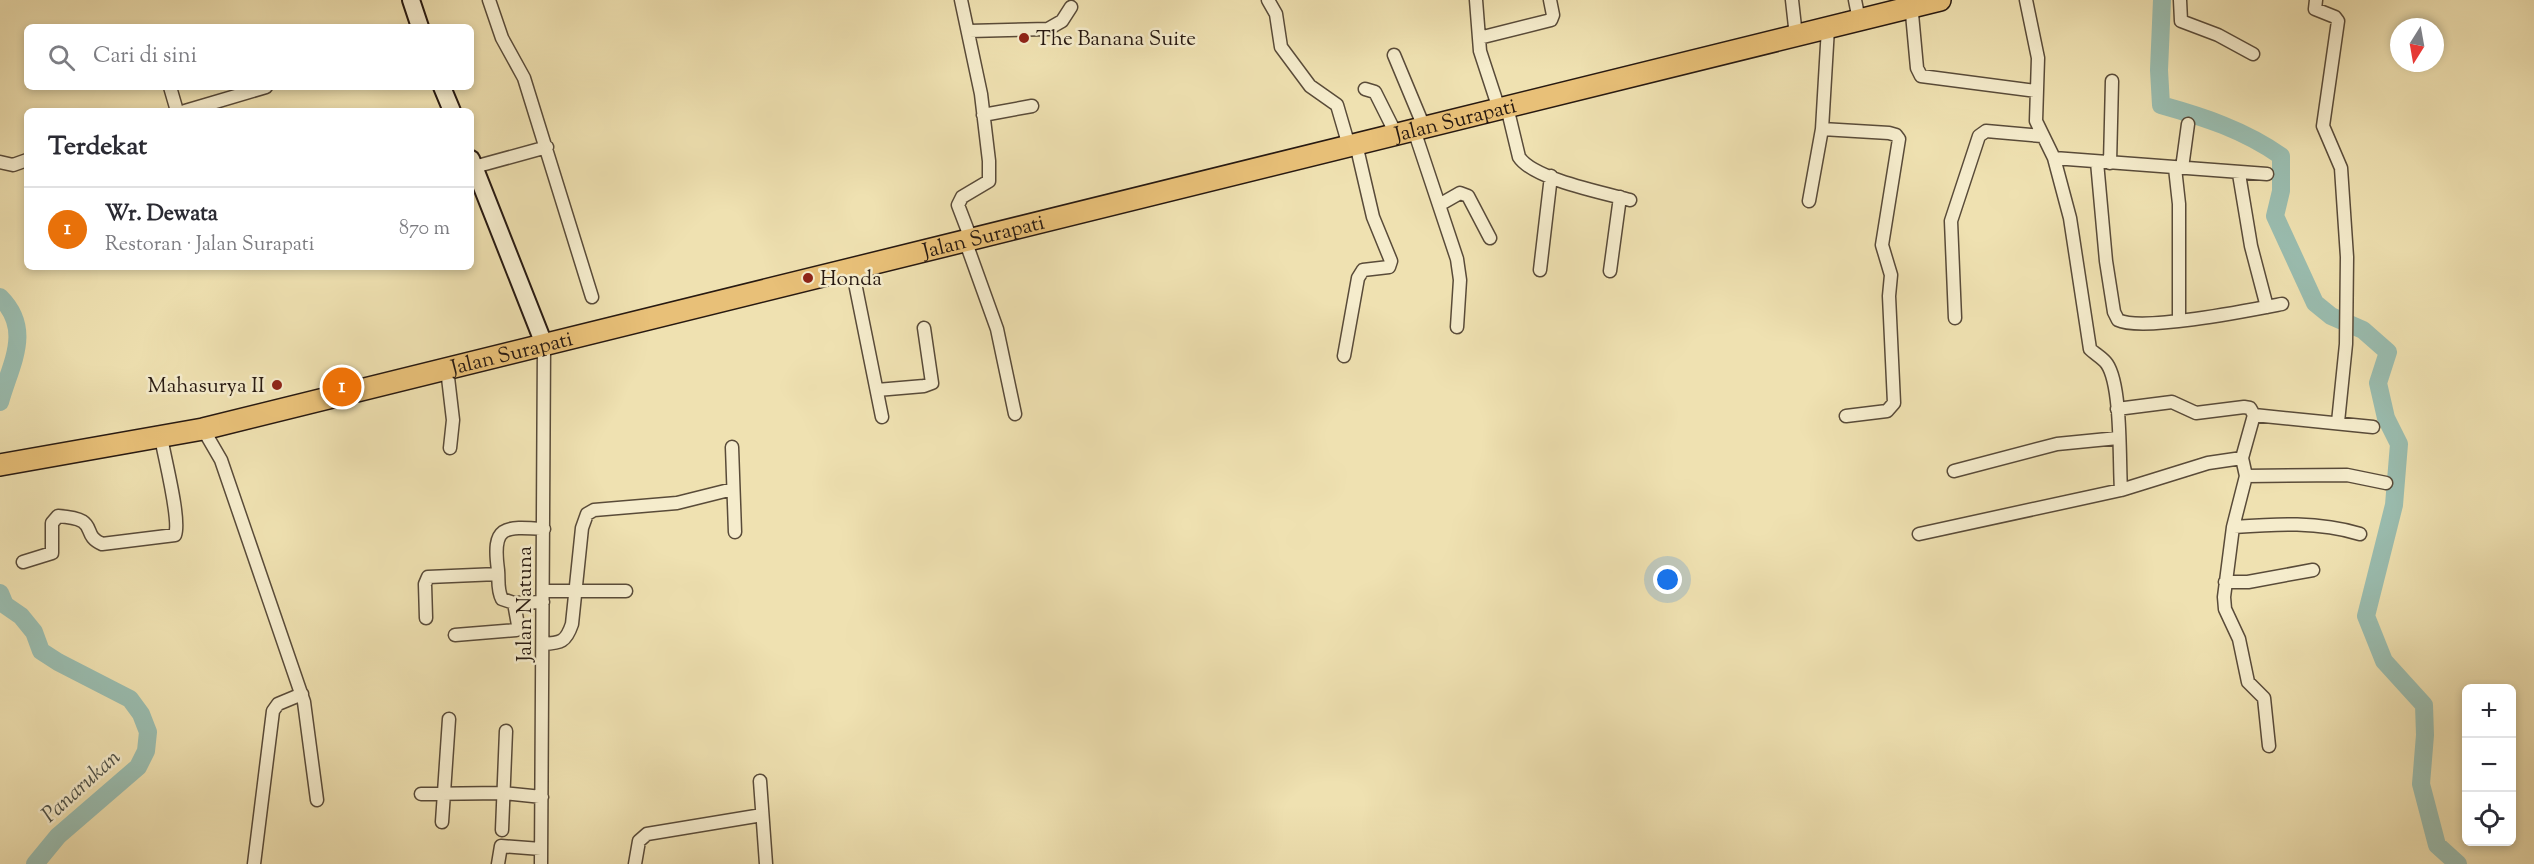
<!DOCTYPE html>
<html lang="id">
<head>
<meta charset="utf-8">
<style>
	:root { --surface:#fff; --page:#f2f2f3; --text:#2b2b33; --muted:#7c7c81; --line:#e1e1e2; --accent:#db2777 }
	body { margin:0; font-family:"Sorts Mill Goudy",serif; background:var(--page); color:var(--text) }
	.controls { position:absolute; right:18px; bottom:18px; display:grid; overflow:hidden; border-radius:9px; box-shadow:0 3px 9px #0003 }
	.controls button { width:54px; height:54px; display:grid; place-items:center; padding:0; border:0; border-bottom:2px solid var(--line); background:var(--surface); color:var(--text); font:30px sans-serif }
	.compass { position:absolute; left:2390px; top:18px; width:54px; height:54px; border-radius:50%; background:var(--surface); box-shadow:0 3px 9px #0003; rotate:191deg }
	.you { position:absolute; left:1668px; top:580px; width:21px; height:21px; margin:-15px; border:4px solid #fff; border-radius:50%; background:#1a73e8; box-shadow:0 0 0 9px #1a73e833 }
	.badge { display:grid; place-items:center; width:39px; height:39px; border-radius:50%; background:var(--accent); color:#fff; font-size:20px; font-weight:700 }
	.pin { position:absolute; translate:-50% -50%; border:3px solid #fff; box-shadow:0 2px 6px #0006 }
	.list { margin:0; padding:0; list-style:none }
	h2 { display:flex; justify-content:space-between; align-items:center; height:78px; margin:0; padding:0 24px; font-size:26px }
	h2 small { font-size:20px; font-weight:400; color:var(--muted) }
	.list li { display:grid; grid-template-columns:39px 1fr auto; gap:18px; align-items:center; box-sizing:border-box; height:84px; padding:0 24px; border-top:2px solid var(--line) }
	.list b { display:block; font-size:22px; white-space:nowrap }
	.list p { margin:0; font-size:20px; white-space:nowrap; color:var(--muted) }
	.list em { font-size:20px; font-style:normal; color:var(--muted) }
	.icon { flex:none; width:33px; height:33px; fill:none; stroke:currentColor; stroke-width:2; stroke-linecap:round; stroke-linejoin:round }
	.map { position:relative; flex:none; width:2534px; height:864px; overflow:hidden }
	.search { position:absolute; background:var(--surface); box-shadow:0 3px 9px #0003; left:24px; top:24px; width:450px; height:66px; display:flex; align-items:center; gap:15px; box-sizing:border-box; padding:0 21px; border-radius:9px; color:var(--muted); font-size:22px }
	.panel { position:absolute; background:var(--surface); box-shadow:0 3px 9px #0003; left:24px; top:108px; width:450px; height:162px; border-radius:9px }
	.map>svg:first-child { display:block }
</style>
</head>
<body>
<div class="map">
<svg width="2534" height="864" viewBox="0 0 2534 864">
	<rect width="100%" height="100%" fill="#efe1b1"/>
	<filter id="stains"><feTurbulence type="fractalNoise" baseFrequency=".00333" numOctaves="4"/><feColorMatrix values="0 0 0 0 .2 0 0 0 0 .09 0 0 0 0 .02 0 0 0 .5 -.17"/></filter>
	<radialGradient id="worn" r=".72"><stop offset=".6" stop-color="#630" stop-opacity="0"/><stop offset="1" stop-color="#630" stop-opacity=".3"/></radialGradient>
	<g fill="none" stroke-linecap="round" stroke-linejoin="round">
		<path stroke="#9abdb0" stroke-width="18" d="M2162,0l-3,70 2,35c43,12 83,25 120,51v35l-6,25 40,87 16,13 32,14 25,22 -10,31 8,35 13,26 -5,61 -28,111 18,45 40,44 1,30 -4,49 16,61 21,19
			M0,297c33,33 11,66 0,105
			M0,593l5,12 16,11 13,16 7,19 17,11 72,37 11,15 7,18 -2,19 -8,16 -80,69 -23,28"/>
		<defs>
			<path id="street" d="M489,0l13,38 22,40 68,219
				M961,0l20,94 8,67v20l-27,16 -4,8 13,34
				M1268,0l8,14 5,33 29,39 27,19 12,41
				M1476,0l4,51 19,58
				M1792,0l4,36
				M1855,0l4,20
				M2026,0l12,58 -2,63 18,37 16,60 20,131c5,5 13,9 17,15 15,22 12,98 14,126
				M2180,0l1,21 37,14 35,19
				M2316,0l-1,9 20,8 3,4 -15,105 18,42 6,89 -1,87 -8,78
				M1911,3l6,65 4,8 115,15
				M969,31l79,-2 14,-8 9,-14
				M1479,38l72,-18 2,-5 -3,-15
				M1394,55l30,72
				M170,87l7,24
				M1365,89l10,3 21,42
				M1507,107l12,50c14,22 85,36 111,43
				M185,111l81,-24
				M983,115l49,-9
				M1822,129l67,4 7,2 3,4 -17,106 9,30 -2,21 5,107 -7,8 -41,5
				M1414,130l43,129 3,21 -3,47
				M2054,158l213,16
				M0,162l13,3 14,-5
				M2097,162l9,99 8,51 4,8c24,12 133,-10 164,-16
				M2110,163l2,-82
				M474,167l73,-20
				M2175,168l4,36v115
				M2182,168l6,-44
				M2239,174l12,72 16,61
				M1809,201l13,-72 6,-101
				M1439,205l21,-12 8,3 22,42
				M965,240l32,89 18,85
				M852,268l30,149
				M1540,270l11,-94
				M1610,271l10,-74
				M1955,318l-4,-97 28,-85 7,-5 56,5
				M1344,356l14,-78 5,-8 26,-3 2,-6 -18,-44 -17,-73
				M447,369l6,51 -3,28
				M877,390l47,-4 8,-3 -8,-55
				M2117,409l55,-7 24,11 48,-6 6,1 4,7 119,12
				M2254,415l-12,43 4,18 -13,51 -9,70 1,12 14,30 9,43 16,16 5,48
				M203,429l18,31 83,242 13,98
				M732,447l3,85
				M1954,471l103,-27 61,-6
				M2246,476l101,-1 39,8
				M2233,527c43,-3 85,-6 127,7
				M1919,534l202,-44 87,-27 34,-5
				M23,562l29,-9v-30l6,-7c44,3 21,18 44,28l73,-9c6,-15 -11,-79 -14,-98
				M2225,582h23l65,-12
				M543,591h83
				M543,602l-29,1 -12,-4c-5,-9 -3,-19 -4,-29 -6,-44 5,-44 46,-41
				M426,618l-1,-34 3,-7 70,-3
				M455,635l61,-5 2,-5 -4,-22
				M543,644c18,-1 23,-2 29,-20l10,-96 5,-14 7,-4 83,-7 56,-14
				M760,781l6,83
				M421,794l82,-1 39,4
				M442,822l7,-103
				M502,830l4,-99
				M254,864l19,-153 5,-7 24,-10
				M498,864l3,-18 40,3
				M541,864l3,-520
				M635,864l4,-23 8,-7 115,-19"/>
			<path id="secondary" d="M411,0l9,27
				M442,87l10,24
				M471,159l73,185"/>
			<g id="highway">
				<path id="s1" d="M0,465l203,-36 1737,-429"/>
			</g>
		</defs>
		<use href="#street" stroke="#594b39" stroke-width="15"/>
		<use href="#secondary" stroke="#271911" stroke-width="20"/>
		<use href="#highway" stroke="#271911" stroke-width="24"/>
		<use href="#street" stroke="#f5eccc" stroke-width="12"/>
		<use href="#secondary" stroke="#f5eccc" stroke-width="16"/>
		<use href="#highway" stroke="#e8c078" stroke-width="21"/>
	</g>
	<g fill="#8f2418" stroke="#f5eccc" stroke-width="2">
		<circle cx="1024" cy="38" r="6"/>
		<circle cx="808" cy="278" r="6"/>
		<circle cx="277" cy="385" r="6"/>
	</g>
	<g text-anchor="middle" stroke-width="5" stroke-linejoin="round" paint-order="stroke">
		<g font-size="21" fill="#271911" stroke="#f5eccc" text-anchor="start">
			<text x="1036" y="45">The Banana Suite</text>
			<text x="820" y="285">Honda</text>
			<text x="265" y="392" text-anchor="end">Mahasurya II</text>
		</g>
		<g font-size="21" fill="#271911" stroke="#f5eccc">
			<text dy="7" stroke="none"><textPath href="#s1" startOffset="1496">Jalan Surapati</textPath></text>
			<text dy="7" stroke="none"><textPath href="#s1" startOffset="1010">Jalan Surapati</textPath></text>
			<text dy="7" stroke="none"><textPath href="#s1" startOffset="524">Jalan Surapati</textPath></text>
			<text transform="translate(524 604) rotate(-90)" y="7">Jalan Natuna</text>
		</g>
		<g font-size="22" font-style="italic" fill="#4f5249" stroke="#f5eccc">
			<text transform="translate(80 785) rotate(-42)" y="8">Panarukan</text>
		</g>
	</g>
	<rect width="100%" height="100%" filter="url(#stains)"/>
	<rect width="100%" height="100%" fill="url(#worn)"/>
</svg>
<div class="controls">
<button>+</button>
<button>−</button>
<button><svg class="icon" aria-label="locate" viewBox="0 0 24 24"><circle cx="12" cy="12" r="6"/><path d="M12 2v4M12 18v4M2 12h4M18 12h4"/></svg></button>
</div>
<svg class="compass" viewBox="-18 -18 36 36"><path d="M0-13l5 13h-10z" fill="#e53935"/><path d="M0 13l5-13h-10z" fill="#7c7c81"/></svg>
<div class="you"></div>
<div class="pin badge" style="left:342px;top:387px;background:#e8710a">1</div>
<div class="search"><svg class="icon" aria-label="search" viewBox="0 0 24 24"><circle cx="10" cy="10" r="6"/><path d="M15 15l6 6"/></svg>Cari di sini</div>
<section class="panel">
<h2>Terdekat<small></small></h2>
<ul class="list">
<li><span class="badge" style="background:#e8710a">1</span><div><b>Wr. Dewata</b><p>Restoran · Jalan Surapati</p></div><em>870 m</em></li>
</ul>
</section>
</div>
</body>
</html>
